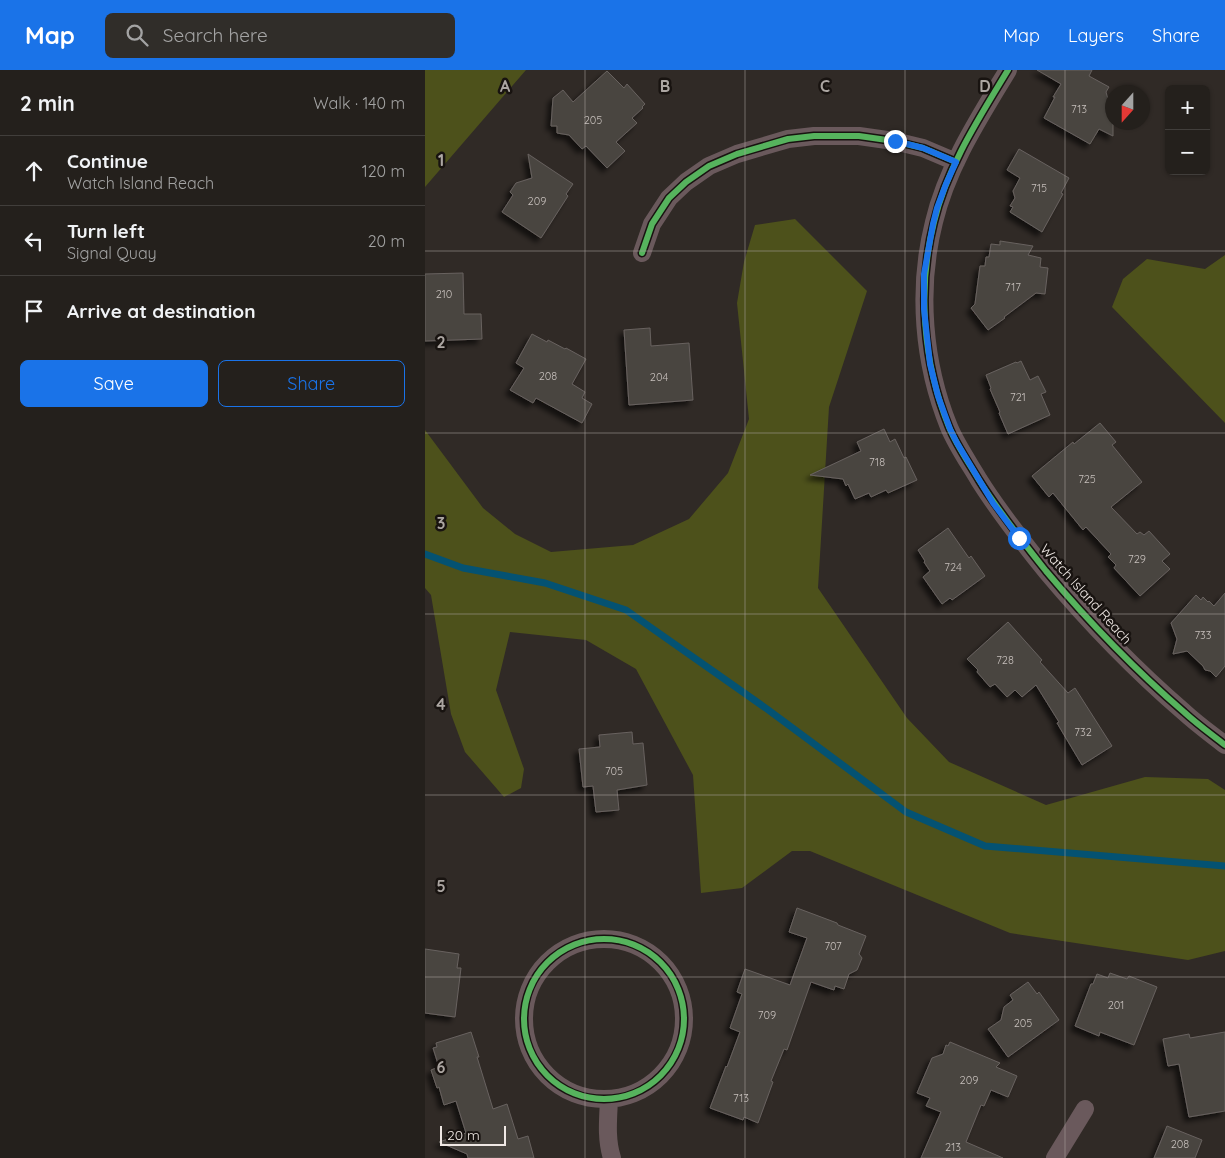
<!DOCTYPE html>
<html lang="en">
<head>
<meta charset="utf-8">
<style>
	:root { --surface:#24201c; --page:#302d29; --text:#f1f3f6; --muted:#a3a3a3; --line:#413e3b; --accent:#1a73e8 }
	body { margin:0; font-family:Quicksand,sans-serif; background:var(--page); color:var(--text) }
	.controls { position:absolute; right:15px; top:15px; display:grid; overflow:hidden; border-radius:8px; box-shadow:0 1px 4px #0004 }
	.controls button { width:45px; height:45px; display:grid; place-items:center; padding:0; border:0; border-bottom:1px solid var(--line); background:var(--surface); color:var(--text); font:25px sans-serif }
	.compass { position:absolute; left:680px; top:15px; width:45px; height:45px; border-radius:50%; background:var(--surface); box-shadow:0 1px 4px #0004; rotate:201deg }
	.scale { position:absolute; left:15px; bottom:12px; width:66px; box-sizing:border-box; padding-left:5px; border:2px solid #efe8e4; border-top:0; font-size:14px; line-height:18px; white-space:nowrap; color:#efe8e4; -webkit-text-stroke:4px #181310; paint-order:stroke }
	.stop { position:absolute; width:15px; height:15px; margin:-11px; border:4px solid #1a73e8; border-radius:50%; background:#fff }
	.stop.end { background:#1a73e8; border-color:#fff; box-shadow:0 1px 5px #0008 }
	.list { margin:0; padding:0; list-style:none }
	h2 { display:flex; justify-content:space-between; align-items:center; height:65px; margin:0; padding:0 20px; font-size:21px }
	h2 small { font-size:16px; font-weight:400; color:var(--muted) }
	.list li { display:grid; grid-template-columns:32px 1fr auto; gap:15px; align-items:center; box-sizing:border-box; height:70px; padding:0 20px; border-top:1px solid var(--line) }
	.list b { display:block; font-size:19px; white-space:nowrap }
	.list p { margin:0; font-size:16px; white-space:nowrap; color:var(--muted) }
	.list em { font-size:16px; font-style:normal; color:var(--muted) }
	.actions { display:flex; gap:10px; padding:15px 20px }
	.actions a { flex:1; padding:11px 0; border:1px solid var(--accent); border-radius:8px; text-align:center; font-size:18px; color:var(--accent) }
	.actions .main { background:var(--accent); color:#fff }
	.icon { flex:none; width:28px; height:28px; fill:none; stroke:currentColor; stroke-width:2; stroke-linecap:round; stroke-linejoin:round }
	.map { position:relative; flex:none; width:800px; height:1088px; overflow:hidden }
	header { display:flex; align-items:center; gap:30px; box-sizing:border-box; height:70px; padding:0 25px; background:var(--accent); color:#fff }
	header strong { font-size:24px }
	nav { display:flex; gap:28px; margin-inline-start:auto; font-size:18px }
	.search { width:350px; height:45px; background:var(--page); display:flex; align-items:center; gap:12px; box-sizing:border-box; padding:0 18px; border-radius:8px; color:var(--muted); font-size:19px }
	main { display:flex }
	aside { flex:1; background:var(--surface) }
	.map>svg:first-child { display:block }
</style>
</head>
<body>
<header>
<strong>Map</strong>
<div class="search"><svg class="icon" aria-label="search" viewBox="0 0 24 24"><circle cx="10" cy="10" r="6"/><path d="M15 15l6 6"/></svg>Search here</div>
<nav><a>Map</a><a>Layers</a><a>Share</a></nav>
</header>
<main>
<aside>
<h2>2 min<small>Walk · 140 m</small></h2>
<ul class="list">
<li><svg class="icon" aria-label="ahead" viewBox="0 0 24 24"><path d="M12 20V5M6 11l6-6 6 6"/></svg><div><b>Continue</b><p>Watch Island Reach</p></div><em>120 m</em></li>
<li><svg class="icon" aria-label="left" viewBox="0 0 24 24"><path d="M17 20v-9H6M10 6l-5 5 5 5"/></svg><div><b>Turn left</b><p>Signal Quay</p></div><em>20 m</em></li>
<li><svg class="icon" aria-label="arrive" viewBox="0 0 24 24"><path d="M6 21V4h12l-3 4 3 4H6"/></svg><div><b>Arrive at destination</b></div></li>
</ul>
<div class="actions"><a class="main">Save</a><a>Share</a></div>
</aside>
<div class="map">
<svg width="800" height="1088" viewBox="0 0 800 1088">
	<defs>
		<filter id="shadow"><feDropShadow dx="-4.5" dy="4.5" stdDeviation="2.5" flood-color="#0009"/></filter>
	</defs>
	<rect width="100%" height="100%" fill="#302a26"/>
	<path fill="#4d511b" d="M0,0h101l-101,117z
		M370,149l72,72 -38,116 -11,181 89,130 42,44 97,43 99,-28 63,2 17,11v161l-37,9 -178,-27 -200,-82h-18l-50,37 -41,5 -8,-118 -57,-106 -50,-29 -76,-8 -14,58 28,79 -3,19 -17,9 -39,-45 -14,-38 -20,-119 -6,-7v-158l58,78 32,26 36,18 82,-7 56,-26 39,-46 21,-54 -12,-116 7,-41 11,-37z
		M800,185v168l-113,-116 11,-28 24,-20 58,10z"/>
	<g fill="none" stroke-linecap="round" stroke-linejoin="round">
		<path stroke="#045272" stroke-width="7" d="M0,484l38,14 82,15 81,27 141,99 139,103 79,34 240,20"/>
	</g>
	<path fill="#494441" stroke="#68625f" filter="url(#shadow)" d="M612,0h55l-3,6 20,11 -3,5 5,18 2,1v25l-14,-7 -9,15 -46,-26 11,-21h-2l8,-13z
		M182,1l17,17 3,-4 18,20 -3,3 1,1 -11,10 5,5 -21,19 9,9 -18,17 -21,-22 -4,3 -13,-14 -12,-2v-7h-6l2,-28 10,-8 10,12z
		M594,79l50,29 -8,15 2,1 -21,38 -32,-20 3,-5 -3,-1 5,-8 -2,-7 7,-13 -13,-8z
		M103,84l45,30 -7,10 2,2 -27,42 -39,-26 11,-17 -3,-3 6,-9 16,-5z
		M575,171l33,5 -5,9 13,3 -1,9 8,1 -3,26 -9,-1 -32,24 1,1 -17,12 -17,-22 4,-4 5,-38h5l1,-9h3l2,-13 9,1z
		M38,203l1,41h17l1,25 -57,2v-67z
		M225,258l1,18 38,-3 4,57 -64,5 -5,-75z
		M107,264l15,8 1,-2 17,9 1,-1 20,11 -14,25 13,8 -3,6 10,6 -10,19 -46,-25 -3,5 -23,-13 14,-22 -8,-5z
		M596,291l9,19 8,-4 8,16 -5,2 9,21 -42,19 -9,-21 1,-1 -10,-23 1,-1 -5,-13 30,-13 1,1z
		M675,353l16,19 -4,3 30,37 -31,25 26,27 3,-2 4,3 5,-4 21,23 -8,7 8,8 -30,27 -26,-28 2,-3 -8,-8 3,-3 -25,-27 -3,3 -30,-37 -4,4 -17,-21 41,-34 1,2z
		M459,359l6,13 5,-3 9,19 2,-1 11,23 -29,13 -2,-3 -15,7 -2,-4 -14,6 -7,-15 -2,2 -3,-7 -33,-4 51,-24 -4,-9z
		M523,458l21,30 2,-2 14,20 -33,24 -2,-2 -8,6 -19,-27 7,-6 -6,-9 1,-1 -7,-11z
		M800,523v73l-9,11 -6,-6 -5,-1 -2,-4 -16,-15 -14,3 4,-15 -6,-16 25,-28 5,5 2,-3 5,5 1,-1 5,5z
		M583,552l34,38 -2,2 28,31 7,-5 37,58 -30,19 -25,-42 2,-1 -23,-37 -14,12 -7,-7 -8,7 -12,-13 -5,3 -13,-15 1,-2 -11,-11z
		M207,662l1,12 10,-1 4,42 -30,5 2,20 -23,2 -3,-26 -10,1 -4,-38 21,-2 -1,-12z
		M372,838l40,15 1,2 28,11 -7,18 3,4 -5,12 -8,4 -5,15 -9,-3 -1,4 -23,-8 -24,68 -3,-1 -13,32 2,1 -15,41 -14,-6 -1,3 -33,-12 16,-42 1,1 13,-35 -10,-4 12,-34 -5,-2 8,-23 45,16 17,-47 -18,-6z
		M0,879l34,5 -2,14h4l-6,49 -30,-4z
		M685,903l17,6 2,-3 28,11 -23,58 -34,-13 -1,4 -24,-10 16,-42h2l4,-10 11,4z
		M603,912l9,12 2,-2 20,28 -51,37 -20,-28 13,-9 3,-13 9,-7 -3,-5z
		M46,962l8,25h-2l16,52 14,-5 11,35 10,-3 6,22h-66l-1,-4 -28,-12 27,-9 -10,-32 -12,4 -5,-18 -2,1 -6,-18 8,-3 -6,-19 4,-1 -1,-4z
		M800,962v79l-36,6 -10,-53 -11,2 -5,-27 26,-5 1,4z
		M525,972l50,21 -4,4 21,9 -9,21 -17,-7 -7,16 -3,-1 -15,37 37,16h-82l20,-46 -15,-6 4,-8 -13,-5 15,-35 11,-4 3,-9 2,1z
		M742,1056l35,14 -7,18h-41z"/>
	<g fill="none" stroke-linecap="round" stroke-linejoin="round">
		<path stroke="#6a595c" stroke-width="18" d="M583,0c-29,48 -61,97 -74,152 -17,67 -11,141 15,205 8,19 20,36 30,53 20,32 43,61 67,91 42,50 88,98 138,141 13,12 27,22 41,33
			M217,183l10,-29 17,-26 17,-16 23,-16 28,-12 51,-15 26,-3h45l35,5 29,7 33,14
			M99 949a80 80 0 1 1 160 0a80 80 0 1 1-160 0Z
			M184,1030c-1,20 -3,39 3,58
			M630,1088l30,-49"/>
		<defs>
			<path id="cycleway" d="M583,0c-29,48 -61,97 -74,152 -17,67 -11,141 15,205 8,19 20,36 30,53 20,32 43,61 67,91 42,50 88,98 138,141 13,12 27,22 41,33
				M217,183l10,-29 17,-26 17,-16 23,-16 28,-12 51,-15 26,-3h45l35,5 29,7 33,14
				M99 949a80 80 0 1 1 160 0a80 80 0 1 1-160 0Z"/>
		</defs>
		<use href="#cycleway" stroke="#181310" stroke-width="9"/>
		<use href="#cycleway" stroke="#56b35d" stroke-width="6"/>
	</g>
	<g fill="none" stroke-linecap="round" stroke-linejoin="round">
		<path stroke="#1a73e8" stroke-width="6" d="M470,71l28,7 33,14 -10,22 -9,24 -4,16 -9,50v35l6,55 8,32 12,33 7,14 36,60 26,35"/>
	</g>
	<path fill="none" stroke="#aca6a2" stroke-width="1" stroke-opacity="0.55" d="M160,0v1088M320,0v1088M480,0v1088M640,0v1088M0,181h800M0,363h800M0,544h800M0,725h800M0,907h800"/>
	<g text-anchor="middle" stroke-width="5" stroke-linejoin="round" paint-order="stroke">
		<g font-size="11" fill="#c6bfbb">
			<text x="654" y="43">713</text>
			<text x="168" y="54">205</text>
			<text x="614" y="122">715</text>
			<text x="112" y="135">209</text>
			<text x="588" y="221">717</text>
			<text x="19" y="228">210</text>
			<text x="123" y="310">208</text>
			<text x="234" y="311">204</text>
			<text x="593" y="331">721</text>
			<text x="452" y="396">718</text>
			<text x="662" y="413">725</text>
			<text x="712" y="493">729</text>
			<text x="528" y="501">724</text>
			<text x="778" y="569">733</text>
			<text x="580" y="594">728</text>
			<text x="658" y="666">732</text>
			<text x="189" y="705">705</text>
			<text x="408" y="880">707</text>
			<text x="691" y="939">201</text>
			<text x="342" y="949">709</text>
			<text x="598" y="957">205</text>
			<text x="544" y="1014">209</text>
			<text x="316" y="1032">713</text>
			<text x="755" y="1078">208</text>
			<text x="528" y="1081">213</text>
		</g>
		<g font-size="14" fill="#efe8e4" stroke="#181310">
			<text transform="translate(661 524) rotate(48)" y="5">Watch Island Reach</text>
		</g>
	</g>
	<g font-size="16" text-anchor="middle" font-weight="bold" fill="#aca6a2" stroke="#181310" stroke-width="5" stroke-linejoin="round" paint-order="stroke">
		<text x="80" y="22">A</text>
		<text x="240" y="22">B</text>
		<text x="400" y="22">C</text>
		<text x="560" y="22">D</text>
		<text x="16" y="96">1</text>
		<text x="16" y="278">2</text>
		<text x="16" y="459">3</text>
		<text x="16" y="640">4</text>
		<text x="16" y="822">5</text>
		<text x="16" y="1003">6</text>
	</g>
</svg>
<div class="controls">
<button>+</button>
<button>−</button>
</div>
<svg class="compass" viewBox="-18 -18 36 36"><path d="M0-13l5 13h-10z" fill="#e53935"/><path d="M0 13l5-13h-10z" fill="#a3a3a3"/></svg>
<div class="scale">20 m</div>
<div class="stop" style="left:594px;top:468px"></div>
<div class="stop end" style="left:470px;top:71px"></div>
</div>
</main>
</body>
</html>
